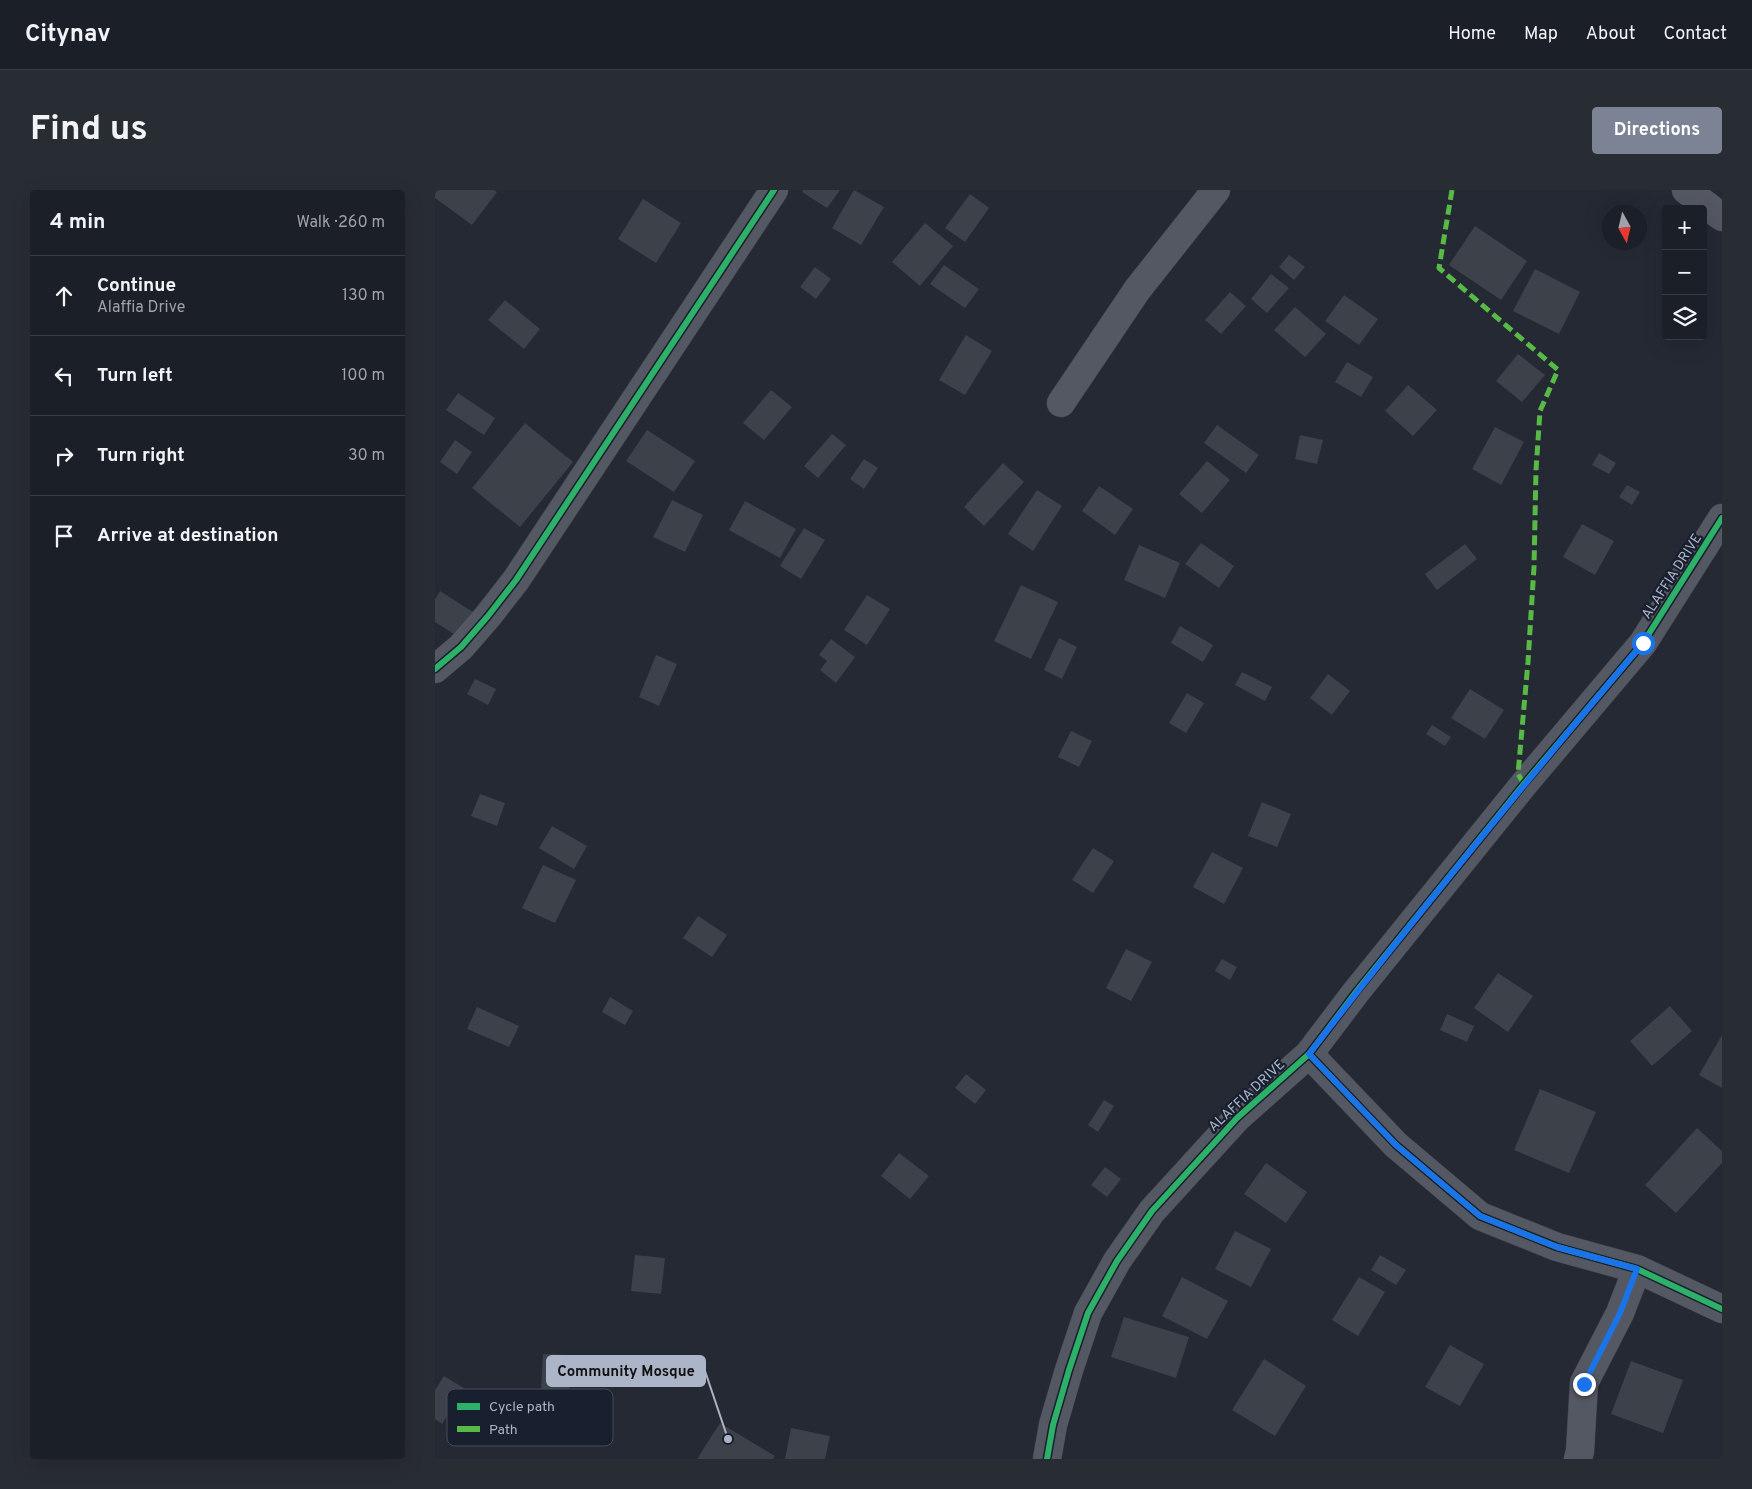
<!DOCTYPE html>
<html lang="en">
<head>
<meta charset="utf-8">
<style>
	:root { --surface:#1b1f27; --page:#282c33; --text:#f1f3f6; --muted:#a0a2a7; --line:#393d44; --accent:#7c8394 }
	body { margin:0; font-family:Overpass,sans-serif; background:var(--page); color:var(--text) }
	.controls { position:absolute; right:15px; top:15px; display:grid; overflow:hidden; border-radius:5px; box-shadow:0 5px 20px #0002 }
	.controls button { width:45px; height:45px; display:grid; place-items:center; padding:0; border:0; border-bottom:1px solid var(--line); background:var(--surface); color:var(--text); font:25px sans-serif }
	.compass { position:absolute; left:1167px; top:15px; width:45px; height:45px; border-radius:50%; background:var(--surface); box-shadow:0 5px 20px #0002; rotate:172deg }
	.stop { position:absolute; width:15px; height:15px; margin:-11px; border:4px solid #1a73e8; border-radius:50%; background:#fff }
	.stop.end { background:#1a73e8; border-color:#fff; box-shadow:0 1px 5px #0008 }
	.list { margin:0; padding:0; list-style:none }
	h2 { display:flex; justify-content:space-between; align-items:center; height:65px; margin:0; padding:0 20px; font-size:21px }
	h2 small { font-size:16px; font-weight:400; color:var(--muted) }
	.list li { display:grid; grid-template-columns:32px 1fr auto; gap:15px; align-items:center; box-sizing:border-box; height:80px; padding:0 20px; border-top:1px solid var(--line) }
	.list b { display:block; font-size:19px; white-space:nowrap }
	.list p { margin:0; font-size:16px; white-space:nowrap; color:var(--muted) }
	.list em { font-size:16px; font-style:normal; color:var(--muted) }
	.icon { flex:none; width:28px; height:28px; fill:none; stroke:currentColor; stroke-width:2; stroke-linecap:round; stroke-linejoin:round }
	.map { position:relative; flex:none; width:1287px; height:1269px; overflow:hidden; border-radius:5px }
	header { display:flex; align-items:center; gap:30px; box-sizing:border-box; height:70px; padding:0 25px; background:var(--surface); border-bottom:1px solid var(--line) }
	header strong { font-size:24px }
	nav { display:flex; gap:28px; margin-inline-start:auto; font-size:18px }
	.intro { display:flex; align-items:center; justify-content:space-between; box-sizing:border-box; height:120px; padding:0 30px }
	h1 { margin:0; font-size:35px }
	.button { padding:12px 22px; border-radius:5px; background:var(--accent); color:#fff; font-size:18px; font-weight:700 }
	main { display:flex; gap:30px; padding:0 30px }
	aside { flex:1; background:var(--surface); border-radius:5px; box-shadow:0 5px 20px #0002 }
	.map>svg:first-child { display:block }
</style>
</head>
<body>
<header>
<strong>Citynav</strong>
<nav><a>Home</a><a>Map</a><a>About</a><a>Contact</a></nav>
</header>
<div class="intro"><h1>Find us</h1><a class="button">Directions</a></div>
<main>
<aside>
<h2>4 min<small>Walk · 260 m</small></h2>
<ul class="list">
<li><svg class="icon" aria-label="ahead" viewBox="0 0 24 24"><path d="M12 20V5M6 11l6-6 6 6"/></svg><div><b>Continue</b><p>Alaffia Drive</p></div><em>130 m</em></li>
<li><svg class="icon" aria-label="left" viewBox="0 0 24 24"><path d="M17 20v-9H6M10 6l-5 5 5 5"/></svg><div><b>Turn left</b></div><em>100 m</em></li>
<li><svg class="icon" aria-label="right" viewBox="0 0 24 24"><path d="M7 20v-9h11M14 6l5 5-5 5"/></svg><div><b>Turn right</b></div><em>30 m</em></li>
<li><svg class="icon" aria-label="arrive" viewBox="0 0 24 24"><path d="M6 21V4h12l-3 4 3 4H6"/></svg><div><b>Arrive at destination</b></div></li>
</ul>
</aside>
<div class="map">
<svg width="1287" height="1269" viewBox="0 0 1287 1269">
	<rect width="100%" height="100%" fill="#242934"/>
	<path fill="#3c414a" d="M0,0h59l3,2 -25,33 -37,-27z
		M368,0h37l-13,18 -25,-16z
		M419,0l30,17 -23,38 -29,-17z
		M535,4l19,14 -24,34 -20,-14z
		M208,9l38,24 -25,40 -38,-24z
		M490,33l28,23 -33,40 -28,-24z
		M1040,36l52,35 -26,39 -52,-35z
		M854,65l16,12 -11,13 -15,-13z
		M509,75l35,24 -14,19 -35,-24z
		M380,77l16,12 -15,20 -16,-12z
		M1100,79l45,23 -21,42 -46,-23z
		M836,84l18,14 -22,25 -16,-14z
		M795,102l16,14 -25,28 -16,-14z
		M909,105l34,24 -19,26 -34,-24z
		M70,110l35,29 -16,20 -36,-29z
		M860,117l31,27 -21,23 -31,-27z
		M531,145l26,16 -27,44 -26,-15z
		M1083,164l27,21 -23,27 -26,-21z
		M912,172l26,15 -12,20 -26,-15z
		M973,195l29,25 -24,26 -28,-25z
		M336,200l21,17 -28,33 -21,-17z
		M23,203l37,25 -11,17 -38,-25z
		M90,233l48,39 -53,65 -48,-39z
		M782,235l42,30 -13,18 -42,-30z
		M1060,237l29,15 -23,43 -29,-16z
		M212,240l48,31 -21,31 -48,-31z
		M397,244l14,11 -28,33 -14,-12z
		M865,245l23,5 -6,24 -22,-5z
		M20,250l17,12 -15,22 -17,-12z
		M1164,263l17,10 -7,11 -17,-9z
		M429,269l14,9 -14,21 -14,-10z
		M772,271l23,19 -28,33 -23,-19z
		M568,273l21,19 -40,44 -20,-19z
		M1192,295l13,7 -8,13 -13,-8z
		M664,296l34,23 -18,26 -33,-24z
		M602,300l25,16 -29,45 -25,-17z
		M237,310l31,15 -18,37 -32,-15z
		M310,311l51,28 -16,29 -51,-28z
		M1147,334l32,17 -19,34 -32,-18z
		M369,338l21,12 -24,39 -21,-13z
		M766,353l33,23 -15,22 -34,-24z
		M1030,354l12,15 -40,31 -12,-16z
		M704,355l41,18 -15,35 -41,-18z
		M586,395l37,17 -27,57 -37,-18z
		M5,401l33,21 -16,24 -22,-14v-23z
		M432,405l23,14 -23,36 -23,-15z
		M745,436l33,19 -10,17 -32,-19z
		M624,448l18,9 -15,32 -18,-9z
		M396,449l24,18 -19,26 -16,-13 7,-9 -8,-6z
		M221,465l21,9 -18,42 -20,-9z
		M807,482l30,15 -7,14 -30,-16z
		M893,484l22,17 -18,24 -22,-17z
		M40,489l21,10 -8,16 -21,-11z
		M1035,499l34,21 -19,29 -34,-21z
		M752,503l17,10 -18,30 -17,-10z
		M997,535l19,12 -6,9 -19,-12z
		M636,541l21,10 -13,26 -21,-10z
		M45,604l25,9 -8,23 -26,-10z
		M827,612l29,12 -14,33 -29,-11z
		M117,636l35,20 -13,23 -35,-21z
		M658,658l21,13 -21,32 -21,-13z
		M777,662l31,16 -19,36 -31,-17z
		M108,675l33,15 -21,43 -33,-15z
		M263,726l29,19 -15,22 -29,-19z
		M691,759l26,13 -21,39 -25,-13z
		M787,769l15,8 -7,13 -15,-9z
		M1063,783l35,23 -25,36 -34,-24z
		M175,807l23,14 -8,14 -23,-13z
		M1235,816l22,25 -40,35 -22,-25z
		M42,817l42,19 -10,21 -42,-18z
		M1012,824l27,12 -7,16 -27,-12z
		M1287,845v53l-23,-13z
		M531,884l20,16 -11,14 -20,-16z
		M1105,899l56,23 -27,61 -55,-23z
		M669,910l10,6 -16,26 -10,-7z
		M1262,938l25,23v12l-46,50 -31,-28z
		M464,963l30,23 -19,23 -29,-23z
		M831,973l41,29 -21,31 -42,-29z
		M670,977l16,12 -14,18 -16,-12z
		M800,1041l36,18 -20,38 -36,-18z
		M200,1065l30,3 -4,36 -30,-3z
		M945,1065l26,15 -10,15 -25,-15z
		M747,1087l46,24 -21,38 -45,-23z
		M924,1087l26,15 -27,44 -26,-16z
		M689,1127l65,20 -13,41 -65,-21z
		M1015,1155l34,19 -24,42 -35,-19z
		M108,1164l28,1 -2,37 -28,-2z
		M829,1169l42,27 -31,50 -43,-26z
		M1196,1171l52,19 -20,53 -52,-19z
		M9,1186l20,12 -22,36 -7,-5v-29z
		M285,1233l55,33 -2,3h-76z
		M356,1238l39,8 -5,23h-40z"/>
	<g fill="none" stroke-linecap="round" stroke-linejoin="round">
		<defs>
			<path id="minor" d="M1251,0l36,27
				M626,213l76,-113 79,-100
				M0,479l26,-22 27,-31 28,-36 258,-390
				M874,864l87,91 84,71 77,31 80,22 85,40
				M1143,1269l2,-8 4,-68 36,-70 17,-44"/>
			<path id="tertiary" d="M612,1269l6,-34 16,-55 19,-57 29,-52 35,-50 85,-93 72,-64 47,-62 168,-208 119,-141 79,-125"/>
		</defs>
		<use href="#minor" stroke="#41444d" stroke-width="29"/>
		<use href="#tertiary" stroke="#41444d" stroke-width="29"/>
		<use href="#minor" stroke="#545862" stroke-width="28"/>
		<use href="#tertiary" stroke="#545862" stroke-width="28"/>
		<path stroke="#58b947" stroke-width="5" stroke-dasharray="10 5" stroke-linecap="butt" d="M1017,0l-13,78 119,102 -18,41 -4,59 -2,97 -6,95 -10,112 6,10"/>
		<defs>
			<path id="cycleway" d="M0,479l26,-22 27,-31 28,-36 258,-390
				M874,864l87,91 84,71 77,31 80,22 85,40
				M612,1269l6,-34 16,-55 19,-57 29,-52 35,-50 85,-93 72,-64 47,-62 168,-208 119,-141 79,-125"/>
		</defs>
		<use href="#cycleway" stroke="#181f2f" stroke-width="9"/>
		<use href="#cycleway" stroke="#2db169" stroke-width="6"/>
	</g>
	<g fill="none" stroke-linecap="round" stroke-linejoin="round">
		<path stroke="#1a73e8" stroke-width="6" d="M1149,1194l36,-71 17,-44 -80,-22 -77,-31 -84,-71 -87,-91c108,-140 220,-276 334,-411"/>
	</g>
	<g text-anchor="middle" stroke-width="4.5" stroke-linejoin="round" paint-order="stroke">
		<g font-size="14" fill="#acb4c7" stroke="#181f2f">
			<text transform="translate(1236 386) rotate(-57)" y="5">ALAFFIA DRIVE</text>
			<text transform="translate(811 905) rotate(-43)" y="5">ALAFFIA DRIVE</text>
		</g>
	</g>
	<rect x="12" y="1199" width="166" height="57" rx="8" fill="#181f2f" stroke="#444c5d" stroke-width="1"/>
	<rect x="22" y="1213" width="23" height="7" fill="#2db169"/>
	<rect x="22" y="1236" width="23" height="6" fill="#58b947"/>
	<g font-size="14" fill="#acb4c7">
		<text x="54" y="1221">Cycle path</text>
		<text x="54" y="1244">Path</text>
	</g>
	<path fill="none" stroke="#acb4c7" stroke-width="2" d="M293 1249L270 1181"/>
	<circle fill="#acb4c7" stroke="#181f2f" stroke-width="2" cx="293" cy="1249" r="5"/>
	<rect fill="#acb4c7" stroke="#acb4c7" stroke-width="2" x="112" y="1166" width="158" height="30" rx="5"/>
	<g font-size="15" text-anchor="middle" font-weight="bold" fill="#111">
		<text x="191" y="1186">Community Mosque</text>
	</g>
</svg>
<div class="controls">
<button>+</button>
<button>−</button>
<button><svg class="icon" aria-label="layers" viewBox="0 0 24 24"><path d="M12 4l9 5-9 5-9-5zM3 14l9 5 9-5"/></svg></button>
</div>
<svg class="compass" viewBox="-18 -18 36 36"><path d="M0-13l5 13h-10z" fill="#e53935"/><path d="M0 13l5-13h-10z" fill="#a0a2a7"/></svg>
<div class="stop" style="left:1208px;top:453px"></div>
<div class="stop end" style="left:1149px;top:1194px"></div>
</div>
</main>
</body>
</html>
